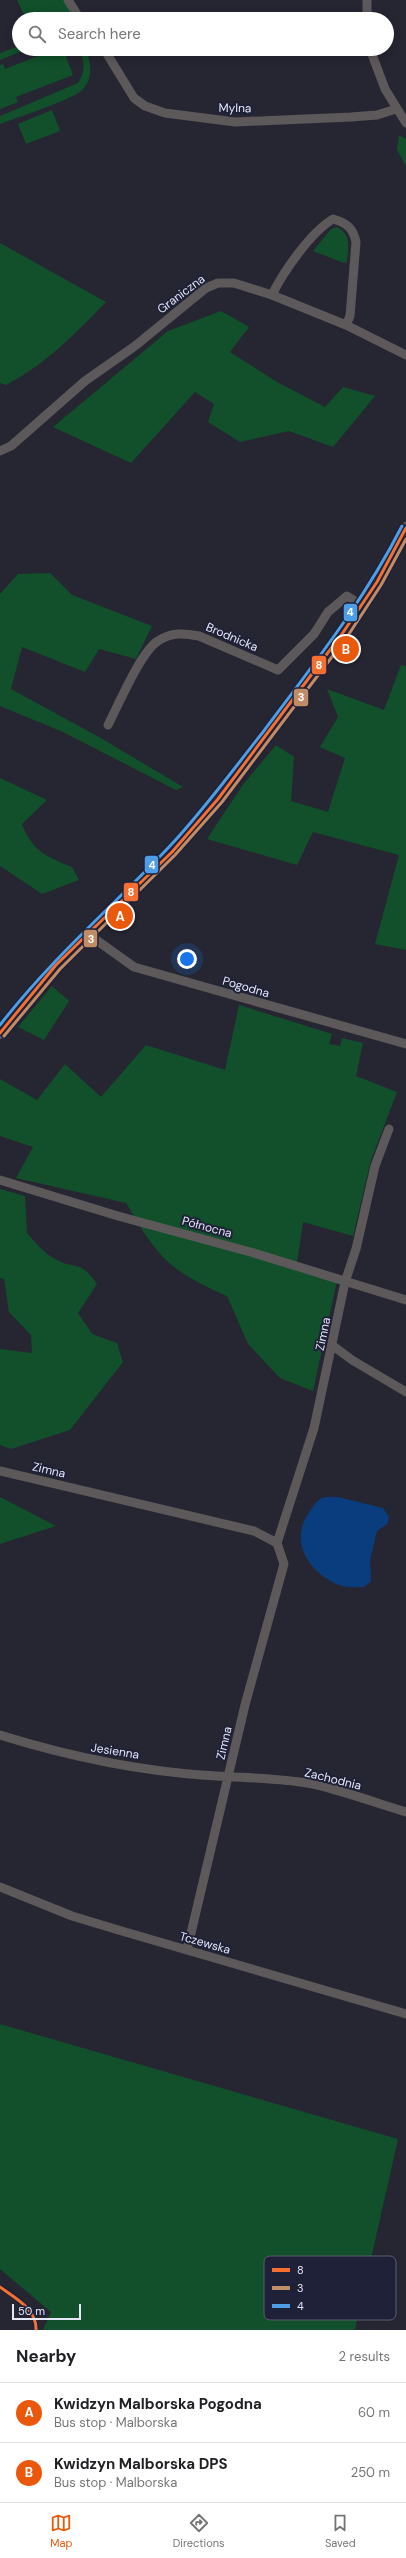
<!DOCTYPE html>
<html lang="en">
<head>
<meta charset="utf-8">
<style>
	:root { --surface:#fff; --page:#f2f2f2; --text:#202124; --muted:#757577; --line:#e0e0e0; --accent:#ea580c }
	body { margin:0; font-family:"DM Sans",sans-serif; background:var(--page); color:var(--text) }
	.scale { position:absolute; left:12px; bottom:10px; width:69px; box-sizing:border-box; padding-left:4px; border:2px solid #e5e7f7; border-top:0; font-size:11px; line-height:14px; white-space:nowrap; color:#e5e7f7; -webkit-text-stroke:3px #1f2138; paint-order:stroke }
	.you { position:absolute; left:187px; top:959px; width:14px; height:14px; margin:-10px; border:3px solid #fff; border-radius:50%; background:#1a73e8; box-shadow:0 0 0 6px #1a73e833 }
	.badge { display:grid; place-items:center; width:26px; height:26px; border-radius:50%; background:var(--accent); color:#fff; font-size:13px; font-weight:700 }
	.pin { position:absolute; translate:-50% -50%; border:2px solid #fff; box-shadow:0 1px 4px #0006 }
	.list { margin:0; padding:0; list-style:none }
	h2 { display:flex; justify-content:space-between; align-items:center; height:52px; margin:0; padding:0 16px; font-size:17px }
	h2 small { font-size:13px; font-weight:400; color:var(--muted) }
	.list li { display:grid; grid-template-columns:26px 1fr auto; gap:12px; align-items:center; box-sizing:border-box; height:60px; padding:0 16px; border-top:1px solid var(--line) }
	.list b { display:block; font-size:15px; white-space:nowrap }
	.list p { margin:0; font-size:13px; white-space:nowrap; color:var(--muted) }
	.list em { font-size:13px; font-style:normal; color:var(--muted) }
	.icon { flex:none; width:22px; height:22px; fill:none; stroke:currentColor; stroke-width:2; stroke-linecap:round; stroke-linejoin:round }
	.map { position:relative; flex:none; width:406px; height:2330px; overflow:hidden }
	.search { position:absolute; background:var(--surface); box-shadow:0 2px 10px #0003; left:12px; right:12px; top:12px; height:44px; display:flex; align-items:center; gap:10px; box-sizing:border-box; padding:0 14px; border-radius:22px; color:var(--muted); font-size:15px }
	.sheet { height:172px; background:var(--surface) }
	nav { display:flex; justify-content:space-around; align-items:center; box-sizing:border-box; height:56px; border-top:1px solid var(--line); background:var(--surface); font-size:11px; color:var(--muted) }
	nav a { display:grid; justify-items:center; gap:2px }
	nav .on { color:var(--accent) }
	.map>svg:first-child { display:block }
</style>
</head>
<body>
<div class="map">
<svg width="406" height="2330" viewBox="0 0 406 2330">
	<rect width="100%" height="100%" fill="#252632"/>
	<path fill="#11502a" d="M17,0h48l6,12v5l-5,2h-40z
		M19,46v3h8l-27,11v-7z
		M56,49h7l10,26 -57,22 2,5 -18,7v-44l3,-1 2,5z
		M77,49l9,2c6,14 7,29 -5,40 -10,9 -65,27 -81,33v-8l78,-33c7,-11 8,-24 -1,-34z
		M52,110l8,21 -34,13 -8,-20z
		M399,135l7,4v27l-9,-16z
		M337,227c15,8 11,21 10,35l-3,1 -31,-12 18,-22z
		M0,243l106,59c-32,33 -59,61 -100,83l-6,-2z
		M221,311l28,16 -19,25 47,30 48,25 18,-20 32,9 -42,51 -44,-16 -49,11 -32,-20 6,-18 -19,-12 -64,71 -78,-36 115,-96z
		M50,573l22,22 80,31 -16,33 -37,-10 -14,23 -63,-25 -11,42 88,48 84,50 -7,3 -113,-58 -63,-26v-112l18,-20z
		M401,665l5,1v284l-31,-6 24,-89 -86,-23 -16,33 -90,-26 35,-53 34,-41 18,12 -3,44 37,11 17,-54 -25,-11 18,-30 -11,-28 57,21z
		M0,778l47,22 -25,24c10,27 25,33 50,43l7,13 -37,14 -42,-28z
		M52,986l17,15 -25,39 -26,-13z
		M239,1005l93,29 -3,10 11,2 2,-8 21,5 -7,33 41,16 -26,68 -18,76 -50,-14 -7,47 41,12 -24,110 -33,-13 -32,-34 -21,-48c-25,-11 -53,-24 -70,-46 -12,-14 -21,-31 -31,-47l-110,-25 17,-31 -33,-11v-57l37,21 28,-36 36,33 45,-52 79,25z
		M0,1189l25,7 2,37c8,9 17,20 28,26 22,12 25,0 42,25l-19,29 14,21 25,9 6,19 -53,68 -59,19 -11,-4v-96l32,4 -1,-18 -22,-23 -5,-33 -4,-1z
		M0,1497l56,29 -56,18z
		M0,2024l398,115 -43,191h-312l8,-18 -51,-43z"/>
	<path fill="#0a3d7d" d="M338,1497l45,11 6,9 -2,7 -10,7 -7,29 1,21 -7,6c-8,0 -18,1 -25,-2 -29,-12 -50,-42 -31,-71 3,-5 9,-14 14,-16 5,-2 11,-1 16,-1z"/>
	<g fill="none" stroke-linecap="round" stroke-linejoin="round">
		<path stroke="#5d595a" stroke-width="9" d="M68,0l12,19
			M367,0v19
			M104,49l30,49 11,8 20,7 70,9 116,-5 26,-2 19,-6
			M370,49l15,40 21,34
			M272,295c11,-23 39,-63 61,-76 14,4 20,9 23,23l-6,74 -4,9
			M0,451l11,-5 74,-65 50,-35 71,-58 12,-5h16l38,12 74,30 60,30
			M108,725c10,-19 33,-74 50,-84 13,-9 26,-8 41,-5l79,34 36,-36 14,-22 19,-16 14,9
			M88,934l46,33 272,77
			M0,1180l118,36 136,37 152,47
			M332,1345l20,15 54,32
			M0,1471l254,60 23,12
			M0,1735c71,22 143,37 217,41 32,2 64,2 96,8 31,7 63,19 93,28
			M0,1887l72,29 43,13 291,85
			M187,1950l58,-245 39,-141 -7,-21 37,-115 31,-146 11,-33 19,-83 14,-37"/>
		<path stroke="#605c5e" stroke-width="12" d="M0,1033c21,-27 41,-53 65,-77 40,-41 83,-78 121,-120 30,-32 55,-68 81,-102 51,-65 104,-132 139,-206"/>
		<defs>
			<path id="bus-1" d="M0,1033l56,-68 116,-113 46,-53 124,-165 35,-52 29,-54
				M0,2287c15,11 37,22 36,43"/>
			<path id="bus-2" d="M4,1036l56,-67 115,-114 47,-53 125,-165 34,-52 25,-46"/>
			<path id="bus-3" d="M0,1025c52,-67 111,-117 169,-178 34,-36 63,-76 94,-115 50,-67 101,-131 139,-206"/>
		</defs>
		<use href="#bus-1" stroke="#1f2138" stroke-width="6"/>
		<use href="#bus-2" stroke="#1f2138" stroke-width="6"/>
		<use href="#bus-3" stroke="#1f2138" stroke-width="6"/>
		<use href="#bus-1" stroke="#f46f30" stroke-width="3"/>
		<use href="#bus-2" stroke="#c18c65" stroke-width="3"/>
		<use href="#bus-3" stroke="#4d9ee5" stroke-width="3"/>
	</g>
	<g text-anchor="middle" stroke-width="4" stroke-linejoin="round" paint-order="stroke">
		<g font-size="12" fill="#e5e7f7" stroke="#1f2138">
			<text transform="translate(235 108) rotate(1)" y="4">Mylna</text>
			<text transform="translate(181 294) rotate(-37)" y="4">Graniczna</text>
			<text transform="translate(232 637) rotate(23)" y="4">Brodnicka</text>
			<text transform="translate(246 987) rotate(16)" y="4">Pogodna</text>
			<text transform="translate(207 1227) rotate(15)" y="4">Północna</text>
			<text transform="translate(323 1334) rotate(-78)" y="4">Zimna</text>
			<text transform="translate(49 1470) rotate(13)" y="4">Zimna</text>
			<text transform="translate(224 1743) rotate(-77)" y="4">Zimna</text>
			<text transform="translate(115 1751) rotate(9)" y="4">Jesienna</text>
			<text transform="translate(333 1779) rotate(14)" y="4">Zachodnia</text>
			<text transform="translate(205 1943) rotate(16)" y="4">Tczewska</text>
		</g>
	</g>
	<rect x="264" y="2256" width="132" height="64" rx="6" fill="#1f2138" stroke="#5a5c71" stroke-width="1"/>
	<rect x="272" y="2268" width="18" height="4" fill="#f46f30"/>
	<rect x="272" y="2286" width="18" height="4" fill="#c18c65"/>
	<rect x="272" y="2304" width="18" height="4" fill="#4d9ee5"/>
	<g font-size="11" fill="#e5e7f7">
		<text x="297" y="2274">8</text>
		<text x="297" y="2292">3</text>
		<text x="297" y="2310">4</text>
	</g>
	<g stroke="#1f2138" stroke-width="1.5">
		<rect x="343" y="603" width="15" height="19" rx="4" fill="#4d9ee5"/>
		<rect x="311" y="655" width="16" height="20" rx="4" fill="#f46f30"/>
		<rect x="293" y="688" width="16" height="19" rx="4" fill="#c18c65"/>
		<rect x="144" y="855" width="15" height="19" rx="4" fill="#4d9ee5"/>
		<rect x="123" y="882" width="16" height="20" rx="4" fill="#f46f30"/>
		<rect x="83" y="929" width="15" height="19" rx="4" fill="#c18c65"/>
	</g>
	<g font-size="11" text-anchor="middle" font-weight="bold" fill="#fff">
		<text x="350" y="616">4</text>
		<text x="319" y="669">8</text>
		<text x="301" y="701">3</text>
		<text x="152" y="869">4</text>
		<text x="131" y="896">8</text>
		<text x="91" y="943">3</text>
	</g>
</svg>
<div class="scale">50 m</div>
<div class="you"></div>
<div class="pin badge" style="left:120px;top:916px">A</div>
<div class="pin badge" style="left:346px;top:649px">B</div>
<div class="search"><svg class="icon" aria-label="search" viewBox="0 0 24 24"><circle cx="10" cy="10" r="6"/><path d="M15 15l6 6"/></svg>Search here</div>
</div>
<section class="sheet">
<h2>Nearby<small>2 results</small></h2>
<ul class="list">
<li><span class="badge">A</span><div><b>Kwidzyn Malborska Pogodna</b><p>Bus stop · Malborska</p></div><em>60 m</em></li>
<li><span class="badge">B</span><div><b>Kwidzyn Malborska DPS</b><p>Bus stop · Malborska</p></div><em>250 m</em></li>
</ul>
</section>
<nav>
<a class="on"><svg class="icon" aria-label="map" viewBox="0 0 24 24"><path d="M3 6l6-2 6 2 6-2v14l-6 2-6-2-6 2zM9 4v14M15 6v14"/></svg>Map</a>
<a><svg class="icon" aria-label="directions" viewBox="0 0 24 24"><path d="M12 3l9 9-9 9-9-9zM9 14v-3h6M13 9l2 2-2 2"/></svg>Directions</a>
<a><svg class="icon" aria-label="saved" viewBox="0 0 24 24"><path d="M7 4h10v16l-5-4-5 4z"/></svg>Saved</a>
</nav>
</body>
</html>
